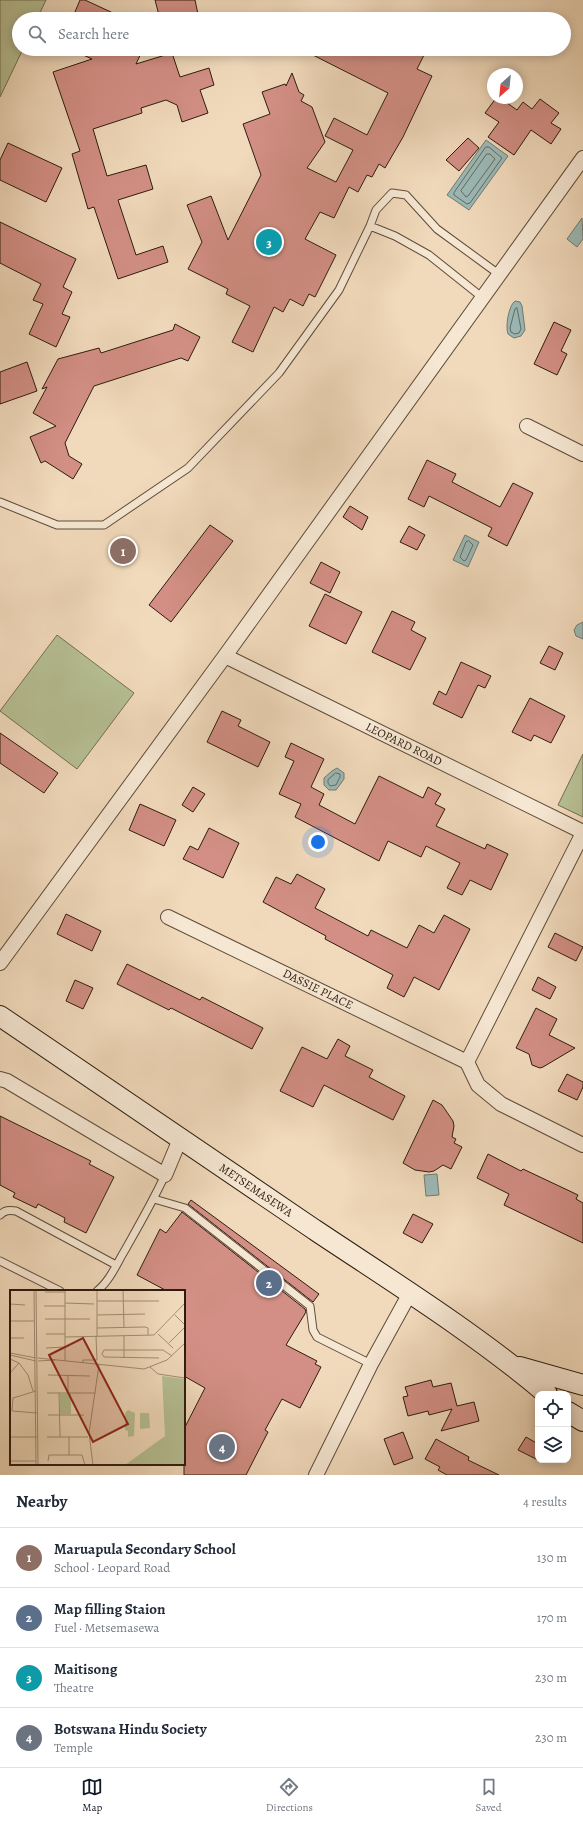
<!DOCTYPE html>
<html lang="en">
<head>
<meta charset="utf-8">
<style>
	:root { --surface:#fff; --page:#f2f2f3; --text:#1f2937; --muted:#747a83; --line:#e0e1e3; --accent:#111827 }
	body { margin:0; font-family:Alegreya,serif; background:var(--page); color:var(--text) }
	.controls { position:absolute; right:12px; bottom:12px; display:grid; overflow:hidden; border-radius:8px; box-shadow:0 2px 10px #0003 }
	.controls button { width:36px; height:36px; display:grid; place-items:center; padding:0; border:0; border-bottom:1px solid var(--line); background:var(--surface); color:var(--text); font:20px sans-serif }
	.compass { position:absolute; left:487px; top:68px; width:36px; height:36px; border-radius:50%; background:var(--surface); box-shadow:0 2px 10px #0003; rotate:207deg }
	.you { position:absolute; left:318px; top:842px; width:14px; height:14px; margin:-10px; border:3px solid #fff; border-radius:50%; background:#1a73e8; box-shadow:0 0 0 6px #1a73e833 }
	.badge { display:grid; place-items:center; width:26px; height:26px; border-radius:50%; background:var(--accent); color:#fff; font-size:13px; font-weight:700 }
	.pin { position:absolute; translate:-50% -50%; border:2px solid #fff; box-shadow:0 1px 4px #0006 }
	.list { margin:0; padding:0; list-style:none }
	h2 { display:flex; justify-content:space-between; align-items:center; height:52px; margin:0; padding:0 16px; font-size:17px }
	h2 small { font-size:13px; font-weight:400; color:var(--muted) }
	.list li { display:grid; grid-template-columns:26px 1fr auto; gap:12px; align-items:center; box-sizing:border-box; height:60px; padding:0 16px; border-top:1px solid var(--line) }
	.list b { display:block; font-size:15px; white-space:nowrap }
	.list p { margin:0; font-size:13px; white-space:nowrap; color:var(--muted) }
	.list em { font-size:13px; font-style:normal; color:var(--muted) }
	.icon { flex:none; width:22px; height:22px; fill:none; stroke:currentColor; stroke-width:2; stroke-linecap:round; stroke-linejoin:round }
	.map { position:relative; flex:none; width:583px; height:1475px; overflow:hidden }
	.search { position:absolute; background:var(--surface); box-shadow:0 2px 10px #0003; left:12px; right:12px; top:12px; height:44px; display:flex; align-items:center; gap:10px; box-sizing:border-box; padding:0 14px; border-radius:22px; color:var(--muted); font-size:15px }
	.sheet { height:292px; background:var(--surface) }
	nav { display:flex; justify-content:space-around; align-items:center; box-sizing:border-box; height:56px; border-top:1px solid var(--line); background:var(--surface); font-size:11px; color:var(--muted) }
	nav a { display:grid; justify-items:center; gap:2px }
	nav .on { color:var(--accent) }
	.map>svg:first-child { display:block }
</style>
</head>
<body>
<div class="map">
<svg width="583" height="1475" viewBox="0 0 583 1475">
	<rect width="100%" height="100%" fill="#f1dabc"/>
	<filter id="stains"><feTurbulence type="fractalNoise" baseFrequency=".005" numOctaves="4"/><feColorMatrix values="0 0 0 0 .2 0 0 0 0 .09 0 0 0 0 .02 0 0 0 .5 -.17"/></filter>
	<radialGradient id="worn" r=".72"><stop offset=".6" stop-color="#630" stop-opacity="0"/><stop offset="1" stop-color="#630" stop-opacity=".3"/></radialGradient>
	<path fill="#b6c094" stroke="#726e52" d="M0,0h46l-9,19h-18v30h4l-23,48z
		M57,635l77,58 -57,76 -77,-58z
		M583,754v63l-25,-12z"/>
	<path fill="#9cbab7" stroke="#707b74" d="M486,140l22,16 -39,54 -22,-15z
		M582,218l1,21 -6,8 -10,-8z
		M515,301l5,1 2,4 3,24 -4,6 -7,2 -6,-4c-3,-8 1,-29 7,-33z
		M465,535l14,7 -11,25 -15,-7z
		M583,622v17l-7,-3 -2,-6 3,-5z
		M337,768l7,5v6l-8,11h-7l-5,-5v-7l8,-7z
		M437,1174l2,21 -13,1 -2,-21z"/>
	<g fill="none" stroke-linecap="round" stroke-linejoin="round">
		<path stroke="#646b63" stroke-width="1" d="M486,147h3l13,11 -32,45 -3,1 -13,-9v-2z
			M487,154h3l5,5 -27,37 -2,1 -5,-6z
			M517,308l4,21 -2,4 -4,1 -4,-2 -1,-4 5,-19z
			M469,541l4,4 -7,15 -2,1 -4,-4 6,-15z
			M336,773l4,1v3l-4,8 -6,1 -2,-3v-3z"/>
	</g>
	<path fill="#d38f85" stroke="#2d1c0f" d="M80,0h5l41,19h-54z
		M155,0h40l4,19h-39z
		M70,49h73l-7,15 36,-11 8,24 29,-9 5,17 -14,5 8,23 -26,9 -5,-17 -11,-5 -25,8 1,5 -49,16 14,47 39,-11 7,24 -35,11 18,55 27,-9 5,16 -50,17 -24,-72 -6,2 -16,-55 8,-3 -27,-79 39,-13z
		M301,49h126l-10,20 15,7 -29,61 -18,31 -6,-4 -7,13 -5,-2 -9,17 -9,-5 -15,31 -14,-6 -15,27 31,16 -21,42 -6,-3 -6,12 -13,-7 -7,13 -9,-5 -21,45 -21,-10 18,-36 -24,-12 2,-5 -40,-20 14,-27 -15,-37 24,-9 17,44 33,-65 -18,-51 27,-10 -8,-22 23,-8 1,2 6,-13 7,19 5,3 -3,6 11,6 13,35 -18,26 29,14 17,-32 -28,-14 9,-18 33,17 21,-42z
		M496,98h4l17,12 6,-8 9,7 8,-10 19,14 -8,10 10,6 -10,15 -20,-14 -17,25 -26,-18 11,-15 -14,-9z
		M468,138l11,10 -20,23 -13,-11z
		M8,143l54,25 -16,34 -46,-22v-20z
		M0,222l76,37 -13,28 9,5 -10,22 8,3 -14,30 -27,-13 14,-30 -10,-4 8,-16 -41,-21z
		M554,322l17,8 -10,21 6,3 -10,21 -23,-11z
		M175,324l25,13 -12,24 -7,-3 -87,28 -29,57 4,13 13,8 -9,15 -28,-18 -4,2 -11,-26 26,-11 -23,-13 14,-26 -5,2 16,-30 41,-11 2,5 72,-23z
		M27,362l10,29 -37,13v-32z
		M427,460l29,14 -4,8 48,25 13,-24 20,10 -26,53 -19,-10 4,-8 -63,-32 -5,11 -16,-8z
		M350,506l18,11 -6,13 -19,-13z
		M210,525l23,16 -62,81 -22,-17z
		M409,526l16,9 -8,15 -17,-8z
		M321,562l19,10 -10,21 -20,-10z
		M325,594l37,18 -16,32 -37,-18z
		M392,611l23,11 -4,8 15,8 -16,32 -38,-18z
		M549,646l14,7 -8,17 -15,-7z
		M461,662l30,14 -6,12 -7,-3 -16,33 -29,-14 6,-13 7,4z
		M530,698l35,18 -14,27 -17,-8 -3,6 -19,-9z
		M222,711l19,9 -3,6 32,16 -12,25 -51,-25z
		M0,733l58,40 -14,20 -44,-30z
		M291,743l33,16 -13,28 13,7 -5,11 36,19 24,-48 44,22 5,-11 13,7 -6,10 10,5 -9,17 49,23 2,-5 21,10 -17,36 -21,-10 -8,15 -15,-7 13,-25 -34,-17 -5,11 -33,-16 -9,20 -84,-44 6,-13 -22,-10 15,-33 -9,-4z
		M193,787l12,7 -12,18 -11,-7z
		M140,804l36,16 -12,26 -35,-16z
		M209,828l30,15 -16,35 -40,-19 7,-13 8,4z
		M297,874l28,15 -10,19 53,28 3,-6 36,18 12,-23 15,8 10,-18 26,14 -31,61 -25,-13 -10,20 -17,-9 6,-13 -68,-36 1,-3 -63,-34 13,-25 15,7z
		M66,914l35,17 -9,20 -35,-17z
		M555,933l28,14 -7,14 -28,-14z
		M127,964l73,36 2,-3 61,31 -11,21 -81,-41 -2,2 -52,-26z
		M538,977l18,10 -6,12 -18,-9z
		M75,980l18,8 -10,21 -17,-8z
		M536,1008l21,11 -8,16 26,13 -32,19 -3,1 -8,-3 -3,-11 -13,-6z
		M338,1039l12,7 -5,10 28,14 -4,7 36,19 -12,24 -69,-35 -11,22 -33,-16 22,-44 25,12z
		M567,1074l16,8v5l-6,13 -19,-9z
		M433,1100l9,5 11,16 1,5 -2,11 4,2 -2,4 8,4 -11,22 -8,-4 -9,6 -5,1 -14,-2 -12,-7z
		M0,1116l91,45 -2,3 25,13 -28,56 -22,-11 1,-4 -27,-14 -2,4 -23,-11 2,-4 -15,-8z
		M488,1154l33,17 2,-2 55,26 -2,4 7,4v40l-79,-38 5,-11 -32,-16z
		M191,1200l128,94 -6,8 -125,-98z
		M182,1212l123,97 1,3 -20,33 31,16 -2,3 6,3 -21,41 -18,-9 -17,31 3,2 -22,43h-62v-46l21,-41 -21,-12v-85h-17l-30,-16 23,-46 6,4z
		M413,1214l20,10 -11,19 -19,-10z
		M431,1380l2,7 18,-4 6,23 17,-4 5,19 -38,10 11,-22 -23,6 -1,-4 -20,5 -5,-19 5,-1 -3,-9z
		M403,1432l10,26 -19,7 -10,-26z
		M526,1437l12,7v16l-20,-10z
		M436,1439l33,18 -1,3 31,15h-52l-9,-5 2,-3 -15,-8z"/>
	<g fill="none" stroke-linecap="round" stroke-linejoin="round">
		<defs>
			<path id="lane" d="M370,226l25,10 34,19 54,43
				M0,502l57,23h47l84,-57 91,-95 60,-83 31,-64 6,-16 16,-17 14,2 31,34 63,46
				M154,1199l31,9 125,98 3,24 4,7 54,27
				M0,1215c5,-5 9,-5 16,-4l100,54
				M0,1261l60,30
				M97,1291c13,-10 20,-28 28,-41 14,-25 28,-49 40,-75"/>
			<path id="street" d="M527,426l56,28
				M225,656l358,176
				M168,917l299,145
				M0,963l225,-307 358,-498
				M467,1062l116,-229
				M467,1062l11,23 23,19 82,41
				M0,1079l7,2 158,94 15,-36
				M316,1475l55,-111 39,-71"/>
			<path id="secondary" d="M0,1016c105,72 210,143 315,214 78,52 160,103 232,164
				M520,1367l63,18
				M568,1412l15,9"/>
		</defs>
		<use href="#lane" stroke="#5e4c3a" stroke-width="9"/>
		<use href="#street" stroke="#5e4c3a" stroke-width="16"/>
		<use href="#secondary" stroke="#2d1c0f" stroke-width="22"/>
		<use href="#lane" stroke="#f6e7d3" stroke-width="7"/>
		<use href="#street" stroke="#f6e7d3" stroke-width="14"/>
		<use href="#secondary" stroke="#f6e7d3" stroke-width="20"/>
	</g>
	<g text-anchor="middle" stroke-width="4" stroke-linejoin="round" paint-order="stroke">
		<g font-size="12" fill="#2d1c0f" stroke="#f6e7d3">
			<text transform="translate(404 744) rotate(26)" y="4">LEOPARD ROAD</text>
			<text transform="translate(318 989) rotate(26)" y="4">DASSIE PLACE</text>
			<text transform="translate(256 1190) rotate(34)" y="4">METSEMASEWA</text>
		</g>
	</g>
	<g transform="translate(10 1290)">
		<rect width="175" height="175" fill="#f1dabc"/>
		<path d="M152,86l23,3v86h-60l40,-29zM50,104h11v20h-11zM118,120l7,3 -1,23 -6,1v-6l-3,-1v-17zM130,123h9l1,15 -10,1z" fill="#b6c094"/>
		<path fill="none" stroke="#a38e77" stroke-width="1" d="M24,0l2,175M26,0l2,175M113,0l1,37M35,2h20M87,11h62M55,13l29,1M0,14l15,1M34,16h21M87,25l48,-1M165,25l10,10M35,29h45M0,31h24M87,38l48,-1 3,1v7M36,44h19M148,44l15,14M87,46v-46M114,46v22M55,47l89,-2 31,-32M0,48h14M159,53l16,-16M36,58l19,-1M0,63l26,5M0,65l26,6M28,68l106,11 23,-9 18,-17M149,68l-55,-1 -2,-3 2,-4h59l9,6M0,69l9,4 9,12 5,16M28,71l17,-1M55,71v-71M73,73v-3h14l-1,-24M140,77l8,7 27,4M0,83l9,-10M38,85l42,1M58,86v17M26,101l-23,7 -1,13 25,2M37,103h48M49,103l1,44M38,125h36M0,147h27M37,147h41M59,165v-18M0,171h26M38,171l1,-6h33l3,10M83,175l-4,-32 10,-68"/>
		<path fill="#8f2418" fill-opacity="0.15" stroke="#8f2418" stroke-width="2" d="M73,48l45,86 -35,18 -44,-87z"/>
		<rect width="175" height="175" fill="none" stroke="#2d1c0f" stroke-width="2"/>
	</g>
	<rect width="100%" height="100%" filter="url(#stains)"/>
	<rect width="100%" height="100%" fill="url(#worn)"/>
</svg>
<div class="controls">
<button><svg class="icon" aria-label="locate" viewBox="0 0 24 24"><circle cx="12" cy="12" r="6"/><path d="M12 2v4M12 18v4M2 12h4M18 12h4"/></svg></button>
<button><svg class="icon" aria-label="layers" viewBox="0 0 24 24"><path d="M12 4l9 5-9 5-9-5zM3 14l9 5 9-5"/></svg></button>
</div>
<svg class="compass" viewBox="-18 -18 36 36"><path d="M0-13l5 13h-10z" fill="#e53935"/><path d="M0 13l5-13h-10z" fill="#747a83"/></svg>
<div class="you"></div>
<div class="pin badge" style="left:123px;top:551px;background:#8d6e63">1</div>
<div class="pin badge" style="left:269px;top:1283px;background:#5c6f8a">2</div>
<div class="pin badge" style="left:269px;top:242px;background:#0f9aa8">3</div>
<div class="pin badge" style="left:222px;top:1447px;background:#6b7280">4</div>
<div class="search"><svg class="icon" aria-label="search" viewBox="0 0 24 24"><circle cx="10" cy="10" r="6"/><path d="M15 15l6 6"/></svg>Search here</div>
</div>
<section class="sheet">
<h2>Nearby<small>4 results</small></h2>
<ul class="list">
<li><span class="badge" style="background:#8d6e63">1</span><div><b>Maruapula Secondary School</b><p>School · Leopard Road</p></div><em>130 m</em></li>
<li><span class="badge" style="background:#5c6f8a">2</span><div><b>Map filling Staion</b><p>Fuel · Metsemasewa</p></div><em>170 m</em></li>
<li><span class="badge" style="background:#0f9aa8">3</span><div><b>Maitisong</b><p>Theatre</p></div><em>230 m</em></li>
<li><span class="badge" style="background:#6b7280">4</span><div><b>Botswana Hindu Society</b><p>Temple</p></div><em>230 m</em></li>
</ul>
</section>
<nav>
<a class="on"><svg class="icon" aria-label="map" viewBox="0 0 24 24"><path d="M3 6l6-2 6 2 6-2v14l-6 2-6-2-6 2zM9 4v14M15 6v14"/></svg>Map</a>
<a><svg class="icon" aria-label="directions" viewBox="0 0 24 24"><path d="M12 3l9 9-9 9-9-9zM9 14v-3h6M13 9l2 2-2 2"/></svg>Directions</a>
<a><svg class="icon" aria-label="saved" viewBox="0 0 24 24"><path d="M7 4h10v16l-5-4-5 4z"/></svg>Saved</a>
</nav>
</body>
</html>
